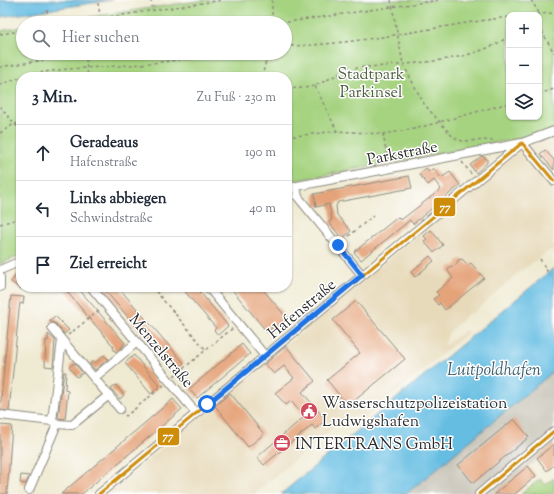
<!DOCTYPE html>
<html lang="de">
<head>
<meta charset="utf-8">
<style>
	:root { --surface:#fff; --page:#f6f6f7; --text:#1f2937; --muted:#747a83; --line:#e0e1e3 }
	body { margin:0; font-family:"Sorts Mill Goudy",serif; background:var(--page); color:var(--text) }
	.controls { position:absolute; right:12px; top:12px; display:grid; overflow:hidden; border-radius:8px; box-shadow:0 1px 3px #0004 }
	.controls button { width:36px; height:36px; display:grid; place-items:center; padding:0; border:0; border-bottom:1px solid var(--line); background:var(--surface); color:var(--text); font:20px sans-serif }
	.stop { position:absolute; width:12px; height:12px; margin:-9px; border:3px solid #1a73e8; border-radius:50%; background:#fff }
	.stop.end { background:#1a73e8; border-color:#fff; box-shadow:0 1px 4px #0008 }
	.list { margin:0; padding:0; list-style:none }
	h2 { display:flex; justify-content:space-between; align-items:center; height:52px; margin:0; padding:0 16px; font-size:17px }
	h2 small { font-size:13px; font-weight:400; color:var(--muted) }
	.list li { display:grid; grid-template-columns:26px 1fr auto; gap:12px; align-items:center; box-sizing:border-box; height:56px; padding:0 16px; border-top:1px solid var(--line) }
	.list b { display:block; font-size:15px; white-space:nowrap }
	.list p { margin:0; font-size:13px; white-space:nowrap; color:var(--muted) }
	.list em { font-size:13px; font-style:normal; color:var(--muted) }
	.icon { flex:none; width:22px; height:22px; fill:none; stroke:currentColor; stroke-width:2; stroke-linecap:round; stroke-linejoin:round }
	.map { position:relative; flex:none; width:554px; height:494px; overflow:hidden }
	.search { position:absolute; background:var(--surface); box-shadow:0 1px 3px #0004; left:16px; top:16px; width:276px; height:44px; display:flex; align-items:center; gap:10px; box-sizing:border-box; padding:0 14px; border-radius:22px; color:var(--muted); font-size:15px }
	.panel { position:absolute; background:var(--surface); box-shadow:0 1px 3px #0004; left:16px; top:72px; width:276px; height:220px; border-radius:16px }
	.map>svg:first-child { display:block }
</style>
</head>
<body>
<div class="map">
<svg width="554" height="494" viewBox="0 0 554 494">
	<rect width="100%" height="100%" fill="#fff"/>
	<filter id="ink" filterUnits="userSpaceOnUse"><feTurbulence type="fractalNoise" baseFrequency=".025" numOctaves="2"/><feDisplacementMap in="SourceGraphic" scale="8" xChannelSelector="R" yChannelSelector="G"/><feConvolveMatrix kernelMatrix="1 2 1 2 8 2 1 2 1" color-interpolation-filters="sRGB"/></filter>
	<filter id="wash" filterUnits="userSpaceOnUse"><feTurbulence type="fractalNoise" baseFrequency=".012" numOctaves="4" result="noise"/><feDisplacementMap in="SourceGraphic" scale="16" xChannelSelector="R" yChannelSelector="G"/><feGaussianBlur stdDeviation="0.9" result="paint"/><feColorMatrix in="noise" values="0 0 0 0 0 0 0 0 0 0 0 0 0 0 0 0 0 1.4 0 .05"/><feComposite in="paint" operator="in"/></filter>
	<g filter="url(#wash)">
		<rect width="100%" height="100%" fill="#efead2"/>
		<path fill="#e7daba" d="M554,136v113l-8,4 -29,21 -45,40 -2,-2 -21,20 -5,14 21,-16 3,3 -104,86 -4,-4 -14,2 -92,77h-147l415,-346z"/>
		<path fill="#c8c4b8" d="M554,371v74l-58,49h-90z"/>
		<path fill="#a6d380" stroke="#687f56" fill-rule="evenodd" d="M204,0h350v136l-13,5 -4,-8 -15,5 -235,44v-105h-266v178l-21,9v-233l23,-4v26h262v-30h-234zM509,15h30v102h-30z
			M554,478v16h-33l19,-15 5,6z"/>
		<path fill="#65bde2" stroke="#487486" d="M0,0h112l-112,17z
			M554,268v103l-148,123h-125z"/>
		<g id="blocks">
			<path fill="#e5a379" d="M545,150l9,10v10l-14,-16z
				M482,156l5,3v4l-11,10 -6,-8z
				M426,168l3,4 4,-4 8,10 9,-6 10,13 -47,39 -3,-4 -49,40 -7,-8 44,-35 3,3 40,-31 -7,-9 -6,5 -9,-11z
				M409,176l3,12 -74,14 -2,4 1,9 14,16 -9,8 -13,-17 3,-2 -3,-16 -13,3 -2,-13z
				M431,230l12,15 -9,8 -10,-12 3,-2 -3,-3z
				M430,256l4,5 -19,16 -4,-5z
				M462,259l6,6 3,-2 13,15 -39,32 -5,-7 -2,2 -5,-6 6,-4 -3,-3 17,-14 -5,-7 1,-4 7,-2 2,-5z
				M21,268v21l-10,-7z
				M63,287h14l48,56 -3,4 -6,5 -3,-3 1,-2z
				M102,287h16l66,76 -9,8z
				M181,287h15l32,39 -10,9 -4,-5 2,-2z
				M230,287h31l25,30 -4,6 -15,9z
				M11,296l13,1 -1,7 -3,-1 -1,7 -10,101 -9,-1z
				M356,301l49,58 -57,47 -21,-26 33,-27 -27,-33z
				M55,316l14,14 -5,4 -8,-10 -7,-3z
				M48,334l7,6 -2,27 -8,-1 1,-26 2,1z
				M242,344l8,10 -53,44 -8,-9z
				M286,346l29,35 -13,11 24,28 -11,9 -3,-4 -48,40 -7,-8 47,-40 -13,-16 -5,4 -11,-12 19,-15 -10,-12 -10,8 -9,-10z
				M104,355l4,4 -13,11 -5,-6 3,-3 2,2z
				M134,355l26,31 -9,8 -26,-31z
				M74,363l9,10 -6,4 -8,-10z
				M64,372h2l-1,18 3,1 -3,28 -7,-1z
				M116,385l8,10 -4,4 -9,-10z
				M230,393l34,41 -16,13 -33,-41z
				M173,399l9,10 -100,85h-21z
				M514,419l15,18 -56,46 -15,-18z
				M0,425l12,1 -5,68h-7z
				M554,444v21l-7,6 -10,-13z
				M528,466l8,10 -21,18h-21z
				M21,475l8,1 -3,8 -6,-1z"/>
		</g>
	</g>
	<g filter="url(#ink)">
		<use href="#blocks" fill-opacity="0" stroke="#8d8a7e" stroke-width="1"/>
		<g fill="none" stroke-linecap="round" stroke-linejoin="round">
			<defs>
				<path id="minor" d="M522,143l32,38
					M296,187l2,10 64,78
					M287,188l235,-45 32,-12
					M0,270l21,-9
					M0,277v10
					M91,287l105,126
					M208,287l57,69
					M52,328l68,81
					M62,340l-10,81 5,3 15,1 37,-30
					M94,378l43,-36
					M0,415l52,6
					M29,490l28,-66
					M99,494l423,-351
					M479,494l75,-63"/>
			</defs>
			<use href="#minor" stroke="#8d8a7e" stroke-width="10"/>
			<path stroke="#8d8a7e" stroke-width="1.5" stroke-dasharray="3 3" stroke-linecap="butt" d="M151,0l1,7
				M272,0v23
				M391,0l12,64 21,40 29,33 9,4 33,-1
				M531,0l8,13 -2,2
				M98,3l2,12
				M47,10l2,12
				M525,15l29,-2
				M69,23l154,-23
				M281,23l158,-23
				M539,26l15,27
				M0,34l23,-3
				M285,46c76,-1 149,-20 224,-29
				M85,53l3,24
				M0,67l89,-14
				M243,77l8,-3 8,3
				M262,77l6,-24
				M0,85c37,-17 77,-16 117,-19 38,-3 75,-7 112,-13
				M315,86l22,45
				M287,87c31,6 40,-12 66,-18 10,-3 23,-2 33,-3 39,-4 91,-6 123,-30
				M539,94l15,-5
				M0,106l14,18 7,5
				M0,133l14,-9 7,-1
				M383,134l5,27
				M287,137l50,-6 46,3 31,-5 95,-26
				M462,162l10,13
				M0,224l21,-6
				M344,240l29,-24
				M540,259l10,17
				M152,287l54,63
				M68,335l33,-26
				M174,376l59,-48
				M125,415l1,1 38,-31"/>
			<use href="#minor" stroke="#fff" stroke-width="8"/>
			<defs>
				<path id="bus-1" d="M99,494l423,-351 32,38
					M479,494l75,-63"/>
			</defs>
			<use href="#bus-1" stroke="#fff" stroke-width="6"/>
			<use href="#bus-1" stroke="#ce8d09" stroke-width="3"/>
		</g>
	</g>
	<g fill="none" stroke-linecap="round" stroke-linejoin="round" filter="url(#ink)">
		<path stroke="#1a73e8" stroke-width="5" d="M207,404l155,-129 -24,-30"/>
	</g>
	<defs>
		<symbol id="civic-disc" viewBox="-11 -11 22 22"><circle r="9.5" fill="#d1495b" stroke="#fff"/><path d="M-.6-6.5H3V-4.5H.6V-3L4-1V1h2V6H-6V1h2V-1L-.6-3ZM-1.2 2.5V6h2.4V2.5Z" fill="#fff"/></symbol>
		<symbol id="office-disc" viewBox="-11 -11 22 22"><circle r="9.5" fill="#d1495b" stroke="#fff"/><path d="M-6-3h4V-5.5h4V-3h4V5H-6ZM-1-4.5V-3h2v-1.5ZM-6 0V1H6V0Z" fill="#fff"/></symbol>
	</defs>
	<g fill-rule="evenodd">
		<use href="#civic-disc" x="299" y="401" width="20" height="20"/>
		<use href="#office-disc" x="272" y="433" width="20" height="20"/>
	</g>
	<g text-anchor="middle" stroke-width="3" stroke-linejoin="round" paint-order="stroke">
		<g font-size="16" fill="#505d44" stroke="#fff">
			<text x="371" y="79">Stadtpark<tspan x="371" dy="18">Parkinsel</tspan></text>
		</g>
		<g font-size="16" fill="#2b2b2b" stroke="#fff">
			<text transform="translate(402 152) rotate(-11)" y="6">Parkstraße</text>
			<text transform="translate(301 308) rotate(-40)" y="6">Hafenstraße</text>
			<text transform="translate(162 350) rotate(50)" y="6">Menzelstraße</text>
		</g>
		<g font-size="16" fill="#2b2b2b" stroke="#fff" text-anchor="start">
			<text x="322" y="408">Wasserschutzpolizeistation<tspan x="322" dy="18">Ludwigshafen</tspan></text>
			<text x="295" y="449">INTERTRANS GmbH</text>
		</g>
		<g font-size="17" font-style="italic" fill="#3f5e6b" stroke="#fff">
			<text x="494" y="375">Luitpoldhafen</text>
		</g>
	</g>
	<g stroke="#fff" stroke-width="1.5">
		<rect x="433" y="197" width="23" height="20" rx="4" fill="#ce8d09"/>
		<rect x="157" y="427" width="23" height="19" rx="4" fill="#ce8d09"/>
	</g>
	<g font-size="11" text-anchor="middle" font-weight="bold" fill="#fff">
		<text x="445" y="211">77</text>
		<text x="168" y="440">77</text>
	</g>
</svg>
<div class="controls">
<button>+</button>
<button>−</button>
<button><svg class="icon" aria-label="layers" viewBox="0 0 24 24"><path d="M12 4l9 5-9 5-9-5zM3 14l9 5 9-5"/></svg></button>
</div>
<div class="stop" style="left:207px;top:404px"></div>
<div class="stop end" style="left:338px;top:245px"></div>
<div class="search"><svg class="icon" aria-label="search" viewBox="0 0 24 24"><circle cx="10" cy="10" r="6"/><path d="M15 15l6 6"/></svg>Hier suchen</div>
<section class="panel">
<h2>3 Min.<small>Zu Fuß · 230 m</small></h2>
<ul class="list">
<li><svg class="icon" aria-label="ahead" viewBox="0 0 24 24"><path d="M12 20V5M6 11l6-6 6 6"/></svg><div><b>Geradeaus</b><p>Hafenstraße</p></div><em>190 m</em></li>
<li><svg class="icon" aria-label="left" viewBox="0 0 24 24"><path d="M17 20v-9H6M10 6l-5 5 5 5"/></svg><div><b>Links abbiegen</b><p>Schwindstraße</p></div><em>40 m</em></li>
<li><svg class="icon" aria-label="arrive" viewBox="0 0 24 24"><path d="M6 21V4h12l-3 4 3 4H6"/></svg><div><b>Ziel erreicht</b></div></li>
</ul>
</section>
</div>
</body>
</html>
